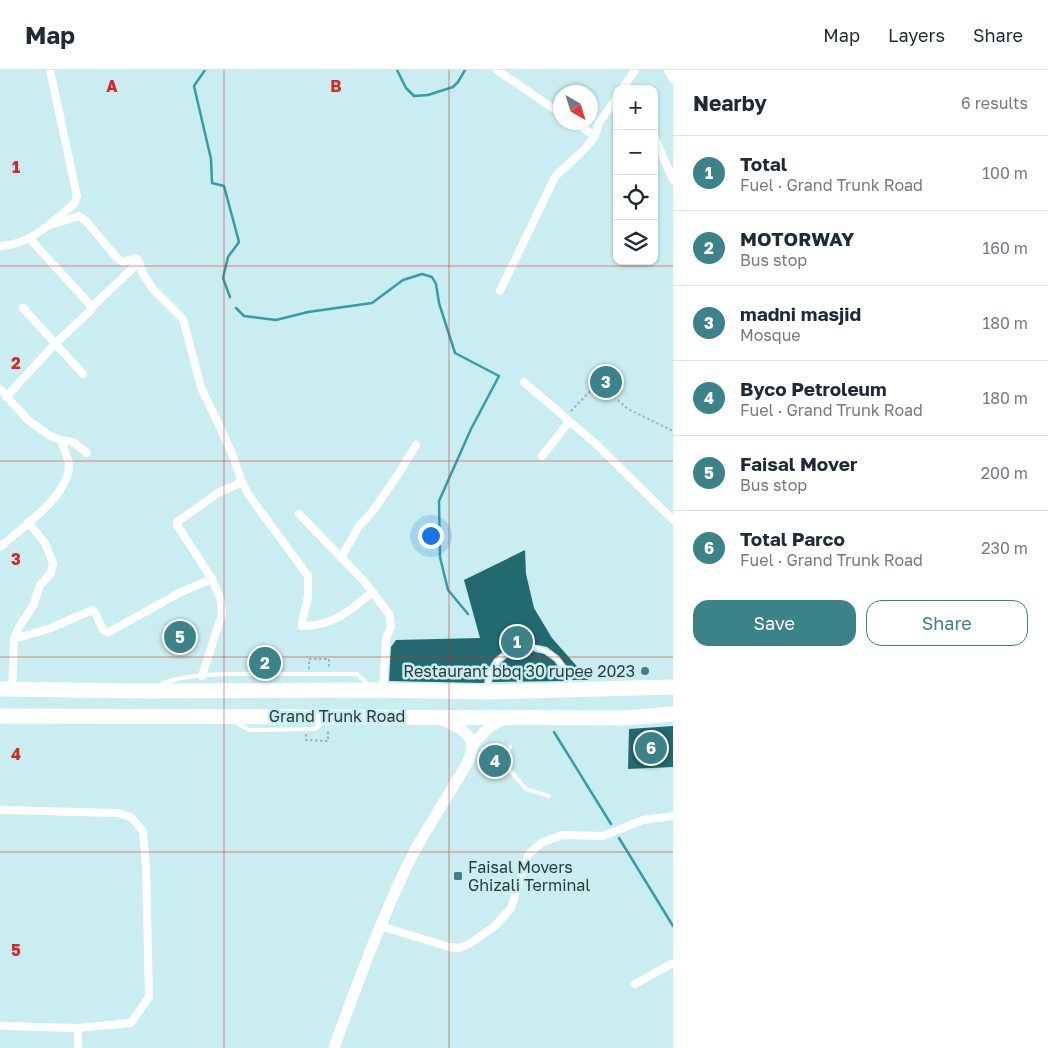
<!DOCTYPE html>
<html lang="en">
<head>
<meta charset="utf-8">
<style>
	:root { --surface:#fff; --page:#f6f6f7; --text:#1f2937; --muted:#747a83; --line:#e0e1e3; --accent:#3b8389 }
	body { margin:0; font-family:"Golos Text",sans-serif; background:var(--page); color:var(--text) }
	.controls { position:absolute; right:15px; top:15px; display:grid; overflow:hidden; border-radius:10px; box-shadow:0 1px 4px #0004 }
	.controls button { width:45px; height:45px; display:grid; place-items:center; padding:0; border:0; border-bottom:1px solid var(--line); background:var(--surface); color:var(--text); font:25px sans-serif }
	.compass { position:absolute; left:553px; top:15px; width:45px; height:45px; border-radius:50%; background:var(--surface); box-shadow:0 1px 4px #0004; rotate:141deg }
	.you { position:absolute; left:430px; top:465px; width:18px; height:18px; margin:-12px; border:4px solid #fff; border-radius:50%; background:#1a73e8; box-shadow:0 0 0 8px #1a73e833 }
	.badge { display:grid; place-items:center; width:32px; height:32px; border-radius:50%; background:var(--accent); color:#fff; font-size:16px; font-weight:700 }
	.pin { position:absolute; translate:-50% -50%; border:2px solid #fff; box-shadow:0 1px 5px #0006 }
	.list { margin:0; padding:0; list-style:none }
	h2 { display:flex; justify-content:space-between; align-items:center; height:65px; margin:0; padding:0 20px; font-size:21px }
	h2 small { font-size:16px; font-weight:400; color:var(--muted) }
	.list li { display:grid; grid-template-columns:32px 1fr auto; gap:15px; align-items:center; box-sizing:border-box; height:75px; padding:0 20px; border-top:1px solid var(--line) }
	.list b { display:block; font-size:19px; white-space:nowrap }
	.list p { margin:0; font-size:16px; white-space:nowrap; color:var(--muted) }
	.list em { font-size:16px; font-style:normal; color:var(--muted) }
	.actions { display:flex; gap:10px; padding:15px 20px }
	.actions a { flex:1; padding:11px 0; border:1px solid var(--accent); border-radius:15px; text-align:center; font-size:18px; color:var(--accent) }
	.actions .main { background:var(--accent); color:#fff }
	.icon { flex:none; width:28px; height:28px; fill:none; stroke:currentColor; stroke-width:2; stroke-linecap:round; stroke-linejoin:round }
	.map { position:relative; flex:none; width:673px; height:978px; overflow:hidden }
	header { display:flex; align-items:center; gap:30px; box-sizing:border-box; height:70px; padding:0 25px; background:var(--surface); border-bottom:1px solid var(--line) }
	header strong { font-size:24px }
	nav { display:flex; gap:28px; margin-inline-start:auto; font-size:18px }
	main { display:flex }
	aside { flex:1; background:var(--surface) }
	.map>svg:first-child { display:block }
</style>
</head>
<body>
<header>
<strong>Map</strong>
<nav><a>Map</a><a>Layers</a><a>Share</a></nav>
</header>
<main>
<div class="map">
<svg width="673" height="978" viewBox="0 0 673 978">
	<rect width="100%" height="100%" fill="#c9edf0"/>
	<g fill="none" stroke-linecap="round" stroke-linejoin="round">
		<path stroke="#349da6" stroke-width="2.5" d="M205,0l-11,16 17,73 1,24 12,3 15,56 -11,15 -5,21 7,19
			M397,0l9,18 8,8 14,-1 25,-8 5,-5 7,-12
			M236,238l8,8 32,4 32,-8 64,-9 31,-23 19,-6 10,3 4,7 3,19 16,50 44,23 -28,53 -32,72 1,56 8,33 20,24
			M554,662l57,92
			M619,768l54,88"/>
	</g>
	<path fill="#226a70" d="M525,480l1,24 8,34 18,30 37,42h-17l-4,-12 -9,-12 -12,-9 -14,-3h-14l-13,5 -12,10 -8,14 -2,10 -95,-2 2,-34 5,-7 84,-2 -16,-58z
		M521,581h11l12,3 10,7 8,11 3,9 -73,1 1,-6 8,-13 9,-8z
		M673,656v41l-45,2 1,-40z"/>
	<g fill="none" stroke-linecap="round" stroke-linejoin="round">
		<path stroke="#98b5b8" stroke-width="2" stroke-dasharray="2.5 2.5" stroke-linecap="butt" d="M571,341l27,-28 30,26 45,22
			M309,599v-10h20v10
			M306,664v6l22,1v-12"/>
		<path stroke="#fff" stroke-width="4" d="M159,615c27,-12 65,-11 95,-11 34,0 69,0 103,0l12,11
			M488,619c0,-4 0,-10 2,-15 16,-41 72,-34 80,11
			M235,652l14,8 66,-1 8,-7
			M510,677l-5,14 2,6 19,22 23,7"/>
		<path stroke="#fff" stroke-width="8" d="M497,0l63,43
			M668,0l5,9
			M622,19l13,-19
			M575,52l20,14 4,-13 18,-26
			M654,66l19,44
			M47,156l32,-10 7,5 31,37 6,4 13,-4 3,4 4,12 10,15 30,30 18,68 30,64 11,31 -24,11 -41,29v3l35,54 8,19 2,16 -20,62
			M0,176c30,-1 52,-24 74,-42l3,-8 -27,-126
			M500,221l55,-114c13,-14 30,-25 40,-41
			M92,237l47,-45
			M23,238l60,66
			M524,312l72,62 77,76
			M0,319l28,31 22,16 11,4 12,2 14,11
			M6,327l50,-54 35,-33 1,-3 -62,-68
			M542,386l27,-34
			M242,412l6,12 60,82v21l-6,25v4c30,1 49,-16 70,-34
			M299,444l66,68 24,32 2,13 -5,11 -3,52
			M0,477c21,-19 68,-50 69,-81 0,-7 -6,-18 -8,-26
			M341,488l18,-32 13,-14 27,-39 17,-28
			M14,569l37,-11 41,-18 3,2 8,18 4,2 4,-1 68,-38 33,-14
			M12,619l2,-50 4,-10 16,-25 6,-19 11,-12 2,-10 -8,-20 -17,-21
			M0,740l117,3 14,4 12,14 3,35 3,131 -18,26 -53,5 -78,-2
			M380,856l69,21 10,1 10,-4 26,-18 16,-18 17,-53 13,-12 21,-8 41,1 40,-16 30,-4
			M635,914l38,-21
			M78,978v-20"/>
		<path stroke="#fff" stroke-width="11" d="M472,677c9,-13 19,-24 35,-28
			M334,978c22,-62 45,-124 74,-184 13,-27 31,-53 46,-79 7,-11 17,-25 18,-38 1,-15 -22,-24 -33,-28"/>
		<path stroke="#fff" stroke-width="15" d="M0,619l146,2 227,-1 114,2 186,-5
			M0,646l626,2 47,-4"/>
	</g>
	<path fill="none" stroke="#d62828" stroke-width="1" stroke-opacity="0.55" d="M224,0v978M449,0v978M0,196h673M0,391h673M0,587h673M0,782h673"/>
	<g fill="#3b8389" stroke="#c9edf0" stroke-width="2">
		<circle cx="645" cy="601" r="5"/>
		<rect x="453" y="801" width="10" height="10" rx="2.5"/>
	</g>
	<g text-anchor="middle" stroke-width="5" stroke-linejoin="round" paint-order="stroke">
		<g font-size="16" fill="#2b3a3b" stroke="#c9edf0" text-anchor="end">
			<text x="635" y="607">Restaurant bbq 30 rupee 2023</text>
			<text x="468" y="803" text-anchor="start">Faisal Movers<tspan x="468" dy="18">Ghizali Terminal</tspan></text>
		</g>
		<g font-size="16" fill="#2b3a3b" stroke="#c9edf0">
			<text x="337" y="652">Grand Trunk Road</text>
		</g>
	</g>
	<g font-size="16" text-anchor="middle" font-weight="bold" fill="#d62828" stroke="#c9edf0" stroke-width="5" stroke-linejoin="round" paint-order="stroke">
		<text x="112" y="22">A</text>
		<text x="336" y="22">B</text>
		<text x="16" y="103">1</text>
		<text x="16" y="299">2</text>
		<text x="16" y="495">3</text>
		<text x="16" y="690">4</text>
		<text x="16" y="886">5</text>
	</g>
</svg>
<div class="controls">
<button>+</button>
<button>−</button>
<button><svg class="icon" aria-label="locate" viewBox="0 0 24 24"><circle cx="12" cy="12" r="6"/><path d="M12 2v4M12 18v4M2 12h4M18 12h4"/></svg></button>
<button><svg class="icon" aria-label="layers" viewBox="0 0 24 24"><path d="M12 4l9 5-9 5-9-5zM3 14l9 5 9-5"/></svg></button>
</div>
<svg class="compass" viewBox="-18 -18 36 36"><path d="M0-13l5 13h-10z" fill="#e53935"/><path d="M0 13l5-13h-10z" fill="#747a83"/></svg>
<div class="you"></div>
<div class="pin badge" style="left:517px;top:572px">1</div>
<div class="pin badge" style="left:265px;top:593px">2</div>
<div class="pin badge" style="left:606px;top:312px">3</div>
<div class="pin badge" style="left:495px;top:691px">4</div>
<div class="pin badge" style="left:180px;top:567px">5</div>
<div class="pin badge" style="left:651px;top:678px">6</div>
</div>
<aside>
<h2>Nearby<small>6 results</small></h2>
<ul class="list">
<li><span class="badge">1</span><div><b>Total</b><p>Fuel · Grand Trunk Road</p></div><em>100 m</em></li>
<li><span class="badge">2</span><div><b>MOTORWAY</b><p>Bus stop</p></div><em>160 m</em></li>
<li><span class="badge">3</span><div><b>madni masjid</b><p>Mosque</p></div><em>180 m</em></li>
<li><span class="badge">4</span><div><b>Byco Petroleum</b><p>Fuel · Grand Trunk Road</p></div><em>180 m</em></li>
<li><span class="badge">5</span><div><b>Faisal Mover</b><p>Bus stop</p></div><em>200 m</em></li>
<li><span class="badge">6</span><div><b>Total Parco</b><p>Fuel · Grand Trunk Road</p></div><em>230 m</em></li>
</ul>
<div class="actions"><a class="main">Save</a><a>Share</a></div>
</aside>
</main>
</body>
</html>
